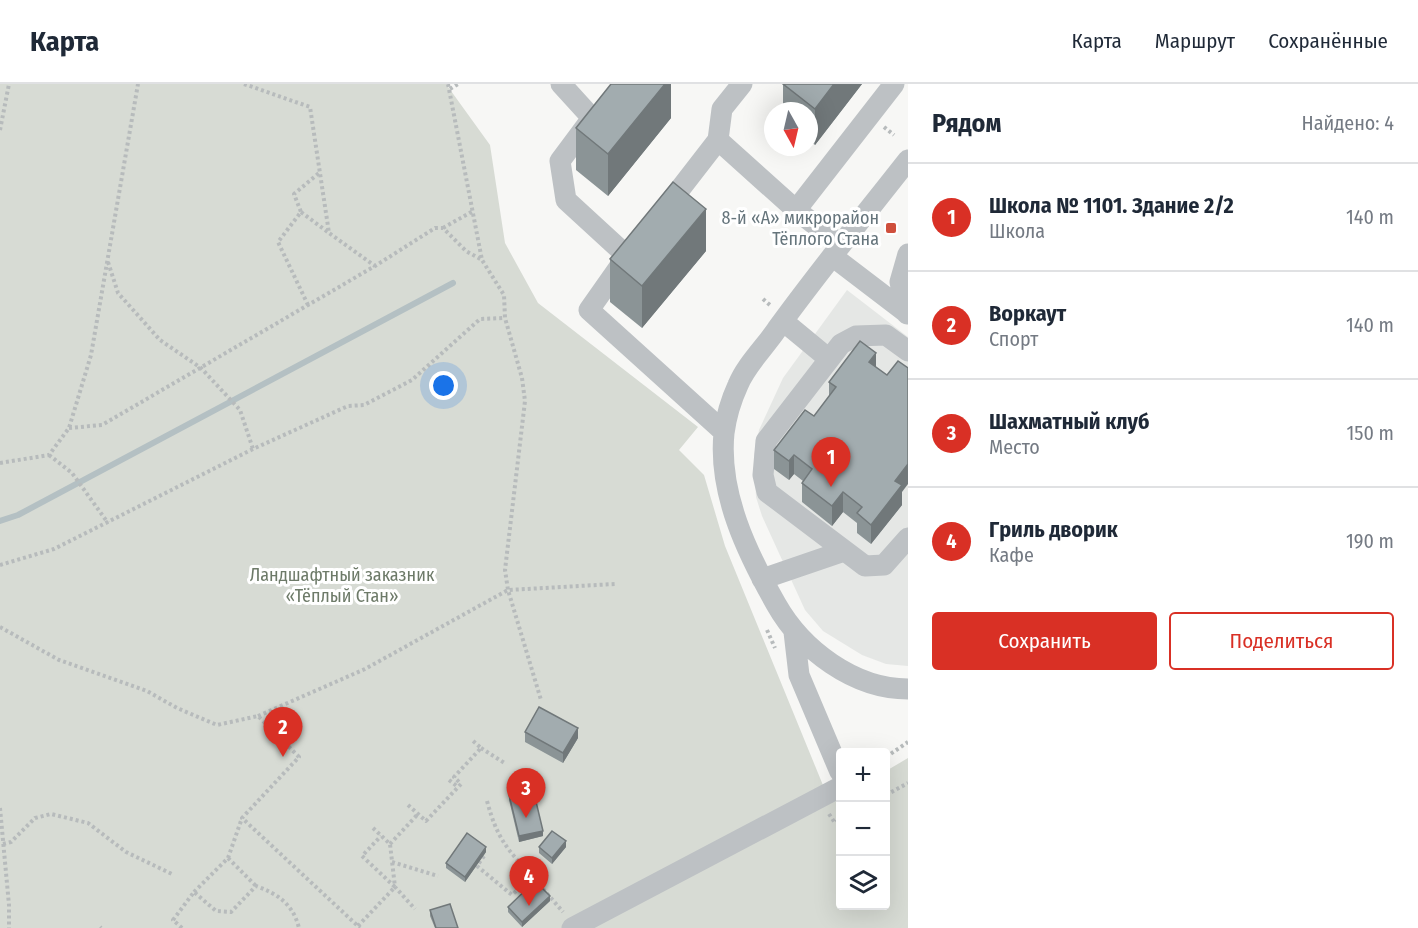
<!DOCTYPE html>
<html lang="ru">
<head>
<meta charset="utf-8">
<style>
	:root { --surface:#fff; --page:#f2f2f3; --text:#1f2937; --muted:#747a83; --line:#e0e1e3; --accent:#d93025 }
	body { margin:0; font-family:"Fira Sans Condensed",sans-serif; background:var(--page); color:var(--text) }
	.controls { position:absolute; right:18px; bottom:18px; display:grid; overflow:hidden; border-radius:6px; box-shadow:0 6px 24px #0002 }
	.controls button { width:54px; height:54px; display:grid; place-items:center; padding:0; border:0; border-bottom:2px solid var(--line); background:var(--surface); color:var(--text); font:30px sans-serif }
	.compass { position:absolute; left:764px; top:18px; width:54px; height:54px; border-radius:50%; background:var(--surface); box-shadow:0 6px 24px #0002; rotate:172deg }
	.you { position:absolute; left:444px; top:302px; width:21px; height:21px; margin:-15px; border:4px solid #fff; border-radius:50%; background:#1a73e8; box-shadow:0 0 0 9px #1a73e833 }
	.badge { display:grid; place-items:center; width:39px; height:39px; border-radius:50%; background:var(--accent); color:#fff; font-size:20px; font-weight:700 }
	.pin { position:absolute; translate:-50% -50px; filter:drop-shadow(0 2px 3px #0008) }
	.pin::after { content:''; position:absolute; top:32px; width:21px; height:18px; background:inherit; clip-path:polygon(0 0,100% 0,50% 100%) }
	.list { margin:0; padding:0; list-style:none }
	h2 { display:flex; justify-content:space-between; align-items:center; height:78px; margin:0; padding:0 24px; font-size:26px }
	h2 small { font-size:20px; font-weight:400; color:var(--muted) }
	.list li { display:grid; grid-template-columns:39px 1fr auto; gap:18px; align-items:center; box-sizing:border-box; height:108px; padding:0 24px; border-top:2px solid var(--line) }
	.list b { display:block; font-size:22px; white-space:nowrap }
	.list p { margin:0; font-size:20px; white-space:nowrap; color:var(--muted) }
	.list em { font-size:20px; font-style:normal; color:var(--muted) }
	.actions { display:flex; gap:12px; padding:18px 24px }
	.actions a { flex:1; padding:14px 0; border:2px solid var(--accent); border-radius:6px; text-align:center; font-size:21px; color:var(--accent) }
	.actions .main { background:var(--accent); color:#fff }
	.icon { flex:none; width:33px; height:33px; fill:none; stroke:currentColor; stroke-width:2; stroke-linecap:round; stroke-linejoin:round }
	.map { position:relative; flex:none; width:908px; height:844px; overflow:hidden }
	header { display:flex; align-items:center; gap:36px; box-sizing:border-box; height:84px; padding:0 30px; background:var(--surface); border-bottom:2px solid var(--line) }
	header strong { font-size:28px }
	nav { display:flex; gap:33px; margin-inline-start:auto; font-size:21px }
	main { display:flex }
	aside { flex:1; background:var(--surface) }
	.map>svg:first-child { display:block }
</style>
</head>
<body>
<header>
<strong>Карта</strong>
<nav><a>Карта</a><a>Маршрут</a><a>Сохранённые</a></nav>
</header>
<main>
<div class="map">
<svg width="908" height="844" viewBox="0 0 908 844">
	<rect width="100%" height="100%" fill="#f7f7f5"/>
	<path fill="#e5e7e5" d="M847,206l61,47v329l-22,-2 -24,-9 -39,-24 -18,-21 -43,-94 -6,-19 -2,-42 5,-25 24,-52z"/>
	<path fill="#d7dbd4" d="M0,0h446l44,61 15,98 33,60 160,124 -19,23 25,25 21,71 102,249 13,3v108h46v-135l22,-13v170h-908z"/>
	<g fill="none" stroke-linecap="round" stroke-linejoin="round">
		<path stroke="#b4c0c3" stroke-width="6" d="M0,437l18,-6 435,-232"/>
		<path stroke="#b7bbbc" stroke-width="4" stroke-dasharray="3 3" stroke-linecap="butt" d="M244,0l66,23 19,126 46,33
			M448,0l34,176 22,35 1,23 17,60 3,23 -20,169 3,20 33,110
			M450,5l8,-5
			M884,43l10,8
			M0,46l9,-46
			M301,128l28,21
			M443,144l30,-17
			M108,178l10,31 42,47 41,28 39,42 13,39
			M763,215l7,6
			M308,221l-30,-63 23,-30 -7,-18 25,-21
			M69,344l33,-3 273,-159 60,-38h8l23,23 16,9
			M49,371l23,18 36,50
			M0,379l49,-8 20,-27 22,-73 47,-271
			M0,481l54,-16 199,-100 95,-43 16,-1 48,-25 68,-61 25,-1
			M0,543l59,33 88,31 30,17 40,17 41,-9 41,41 -57,61 118,110
			M767,546l8,18
			M258,632l107,-47 143,-79 107,-6
			M481,664l25,16
			M886,673l22,-15
			M449,696l9,7
			M886,711l22,-12
			M487,717c10,37 19,47 45,75
			M408,721l18,16 35,-37 -7,-7 27,-29 -8,-7
			M0,724l9,97v23
			M829,730l6,9 5,-4
			M373,744l17,16 5,43 20,22
			M3,760l8,-2 24,-24 16,-4 37,9 38,29 48,23
			M390,760l28,-30
			M484,772l-7,10 35,29 20,-19 31,36
			M228,774l28,28
			M392,778l46,14
			M194,808l34,-34 14,-40
			M358,842l37,-39 -33,-31 19,-20
			M100,843l1,1
			M182,844l-9,-8 21,-28 22,19 15,1 25,-26c22,8 37,18 43,42"/>
		<path stroke="#bdc1c4" stroke-width="21" d="M561,0l31,34 -32,43 6,39 61,56 -38,54 135,122
			M742,0l-20,25 -4,31 78,70 45,35
			M908,76c-44,56 -89,111 -131,169 -12,18 -31,36 -39,56 -6,13 -12,33 -14,48 -6,60 23,120 52,171 26,46 78,85 132,85
			M796,126l98,-126
			M663,127l55,-71
			M832,172l76,58
			M907,230l-7,-32 8,-28
			M783,237l46,38
			M908,267l-22,-16 -30,1 -15,8 -75,97 -3,34 4,17 98,74 19,-1 24,-27
			M762,495l82,-28
			M794,548l5,43 41,97
			M572,844l268,-141"/>
	</g>
	<path fill="#8b9496" d="M671,0v34l-63,78 -32,-26v-42z
		M783,0h79l-47,61 -6,-5v-29h-26z
		M706,167l-64,77 -32,-26v-43z
		M876,283l26,125v13l-31,39 -14,-11v-10l-14,-11 -11,14 -30,-24v-19l1,-2 -9,-7 -5,6 -15,-11v-19l40,-34 15,-19v-15z
		M525,648l53,6 -15,25 -38,-21z
		M509,711l34,41 -24,6 -10,-42z
		M539,763h27l-14,17 -13,-11z
		M486,768l-21,30 -19,-14v-5z
		M550,817l-28,26 -14,-15v-5z
		M430,826l28,18h-23l-5,-12z"/>
	<path fill="#71787a" d="M665,0h6v34l-63,78v-42z
		M834,0h28l-47,61v-36z
		M706,125v42l-64,77v-42z
		M876,269v20l-7,-11z
		M794,371v19l-5,6v-19z
		M908,380v20l-6,8v13l-31,39v-19l24,-44z
		M843,408v20l-11,14v-20z
		M578,644v10l-15,25v-10z
		M543,747v5l-24,6v-6z
		M566,757v6l-14,17v-6z
		M486,763v5l-21,30v-5z
		M550,812v5l-28,26v-5z"/>
	<path fill="#a2acaf" stroke="#71787a" stroke-width="1.5" d="M611,0h54l-57,70 -32,-26z
		M783,0h51l-19,25z
		M673,98l33,27 -64,77 -32,-27z
		M860,257l16,12 -7,9 18,13 11,-14 10,7v96l-13,17 7,4 -31,40 -14,-12 5,-6 -19,-15 -11,14 -30,-23 10,-14 -18,-14 -5,6 -15,-11 31,-40 9,6 22,-29 -7,-5z
		M539,623l39,21 -15,25 -38,-21z
		M533,705l10,42 -24,5 -10,-41z
		M552,747l14,10 -14,17 -13,-11z
		M467,749l19,14 -21,30 -19,-14z
		M535,797l15,15 -28,26 -14,-15z
		M450,820l8,24h-22l-6,-18z"/>
	<rect fill="#cf4f3c" stroke="#fff" stroke-width="2" x="885" y="138" width="12" height="12" rx="3"/>
	<g text-anchor="middle" stroke-width="6" stroke-linejoin="round" paint-order="stroke">
		<g font-size="18" fill="#66757c" stroke="#fff" text-anchor="end">
			<text x="879" y="140">8-й «А» микрорайон<tspan x="879" dy="21">Тёплого Стана</tspan></text>
		</g>
		<g font-size="18" fill="#6d7a68" stroke="#fff">
			<text x="342" y="497">Ландшафтный заказник<tspan x="342" dy="21">«Тёплый Стан»</tspan></text>
		</g>
	</g>
</svg>
<div class="controls">
<button>+</button>
<button>−</button>
<button><svg class="icon" aria-label="layers" viewBox="0 0 24 24"><path d="M12 4l9 5-9 5-9-5zM3 14l9 5 9-5"/></svg></button>
</div>
<svg class="compass" viewBox="-18 -18 36 36"><path d="M0-13l5 13h-10z" fill="#e53935"/><path d="M0 13l5-13h-10z" fill="#747a83"/></svg>
<div class="you"></div>
<div class="pin badge" style="left:831px;top:403px">1</div>
<div class="pin badge" style="left:283px;top:673px">2</div>
<div class="pin badge" style="left:526px;top:734px">3</div>
<div class="pin badge" style="left:529px;top:822px">4</div>
</div>
<aside>
<h2>Рядом<small>Найдено: 4</small></h2>
<ul class="list">
<li><span class="badge">1</span><div><b>Школа № 1101. Здание 2/2</b><p>Школа</p></div><em>140 m</em></li>
<li><span class="badge">2</span><div><b>Воркаут</b><p>Спорт</p></div><em>140 m</em></li>
<li><span class="badge">3</span><div><b>Шахматный клуб</b><p>Место</p></div><em>150 m</em></li>
<li><span class="badge">4</span><div><b>Гриль дворик</b><p>Кафе</p></div><em>190 m</em></li>
</ul>
<div class="actions"><a class="main">Сохранить</a><a>Поделиться</a></div>
</aside>
</main>
</body>
</html>
